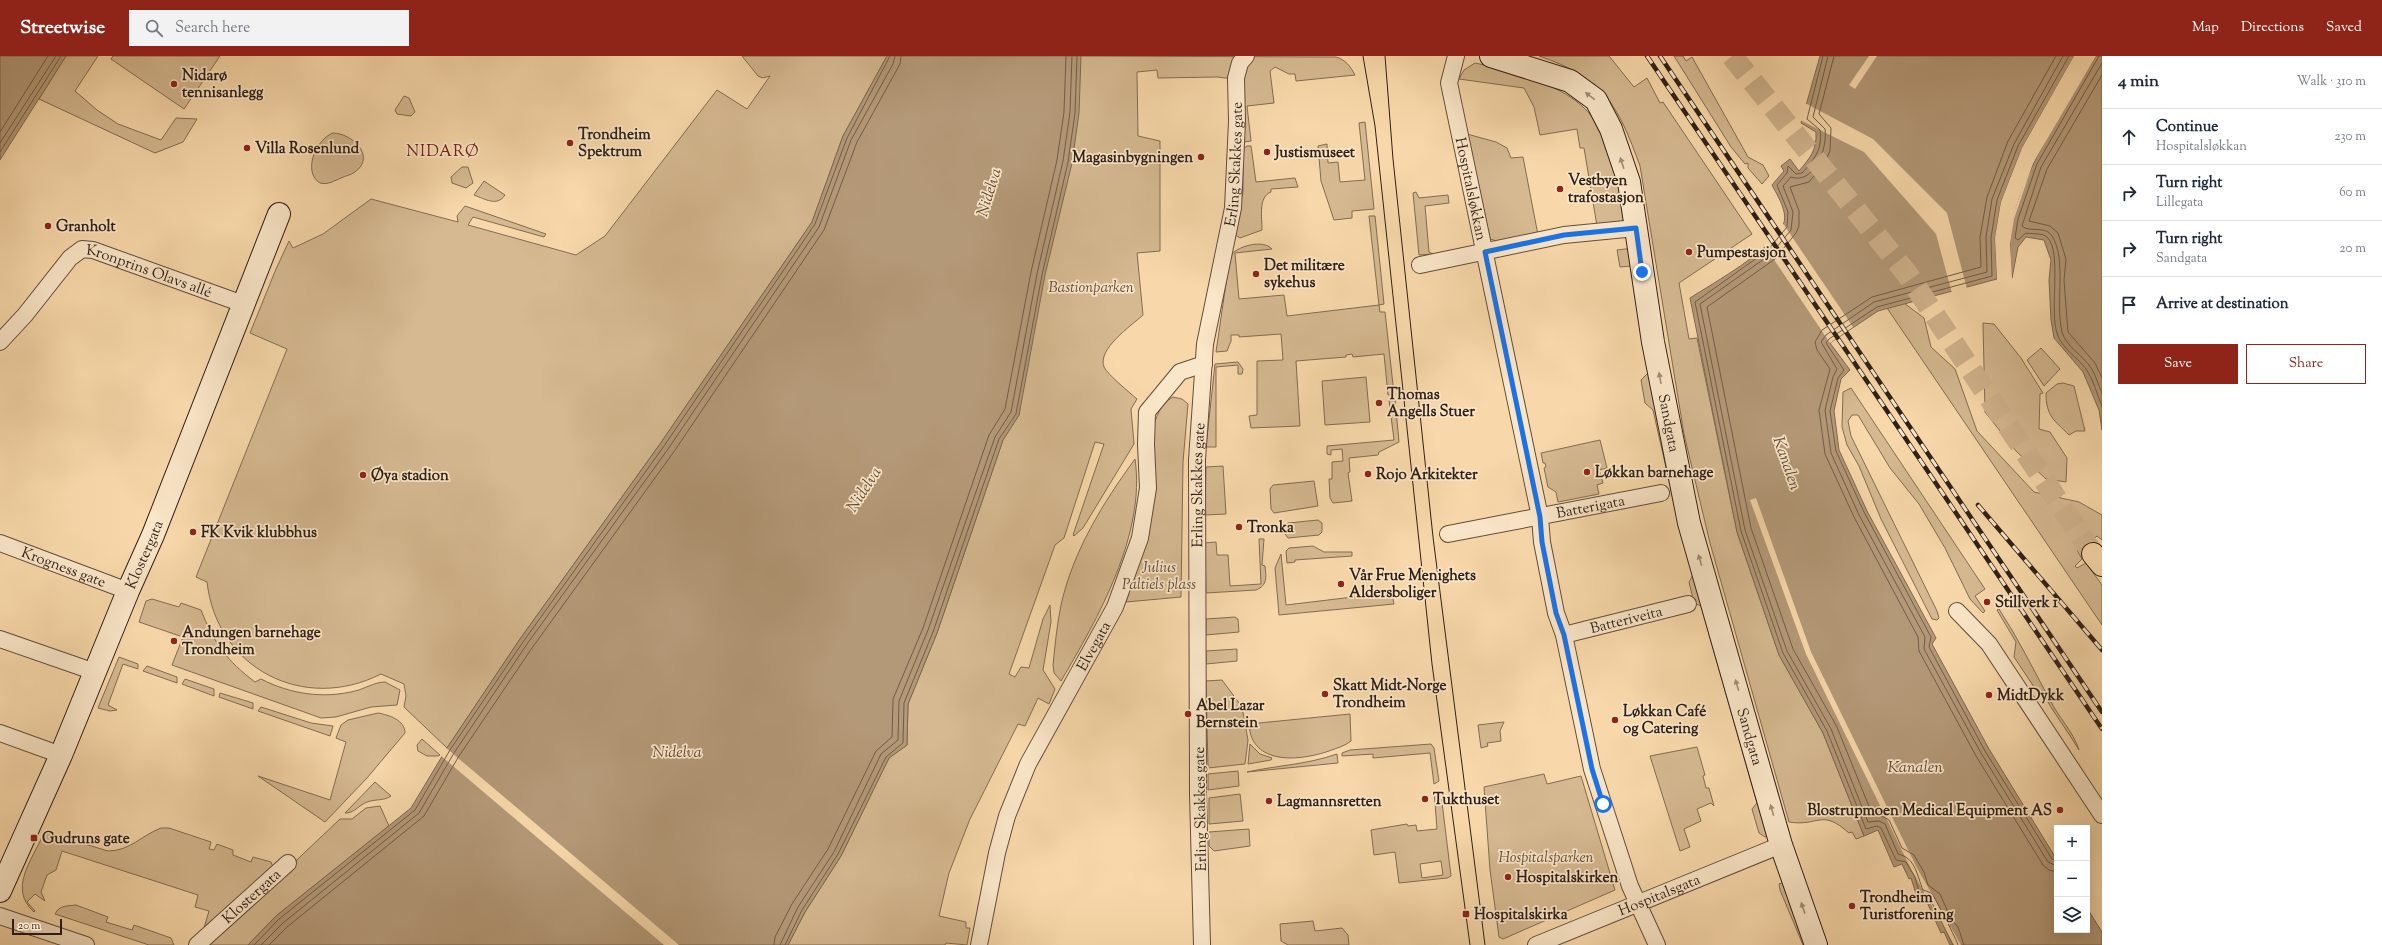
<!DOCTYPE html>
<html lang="en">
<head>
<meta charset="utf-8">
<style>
	:root { --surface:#fff; --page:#f2f2f3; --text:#1f2937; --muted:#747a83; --line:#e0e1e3; --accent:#8f2418 }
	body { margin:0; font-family:"Sorts Mill Goudy",serif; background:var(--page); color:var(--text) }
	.controls { position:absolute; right:12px; bottom:12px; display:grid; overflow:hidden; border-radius:0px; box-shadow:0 4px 16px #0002 }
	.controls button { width:36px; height:36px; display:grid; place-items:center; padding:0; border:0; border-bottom:1px solid var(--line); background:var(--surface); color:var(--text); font:20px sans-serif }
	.scale { position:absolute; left:12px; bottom:10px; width:50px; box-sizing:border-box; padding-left:4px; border:2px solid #2f1f17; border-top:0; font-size:11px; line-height:14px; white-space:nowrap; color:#2f1f17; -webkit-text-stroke:3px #fae6c8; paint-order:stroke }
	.stop { position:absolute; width:12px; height:12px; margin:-9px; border:3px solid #1a73e8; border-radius:50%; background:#fff }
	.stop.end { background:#1a73e8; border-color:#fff; box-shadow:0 1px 4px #0008 }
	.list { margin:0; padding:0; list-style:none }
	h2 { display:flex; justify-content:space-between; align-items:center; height:52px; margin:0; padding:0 16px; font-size:17px }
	h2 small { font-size:13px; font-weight:400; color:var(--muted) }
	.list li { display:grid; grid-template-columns:26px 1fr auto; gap:12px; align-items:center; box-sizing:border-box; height:56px; padding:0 16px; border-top:1px solid var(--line) }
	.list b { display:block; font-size:15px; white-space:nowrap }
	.list p { margin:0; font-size:13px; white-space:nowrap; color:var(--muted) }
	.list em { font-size:13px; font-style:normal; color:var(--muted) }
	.actions { display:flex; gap:8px; padding:12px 16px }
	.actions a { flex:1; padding:9px 0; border:1px solid var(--accent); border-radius:0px; text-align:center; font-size:14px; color:var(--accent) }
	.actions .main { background:var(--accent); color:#fff }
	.icon { flex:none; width:22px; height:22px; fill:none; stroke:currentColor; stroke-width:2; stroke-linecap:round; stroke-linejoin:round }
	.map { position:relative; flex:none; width:2102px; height:889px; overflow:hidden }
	header { display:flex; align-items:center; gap:24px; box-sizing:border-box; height:56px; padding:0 20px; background:var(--accent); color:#fff }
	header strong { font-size:19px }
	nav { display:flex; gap:22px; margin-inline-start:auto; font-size:14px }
	.search { width:280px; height:36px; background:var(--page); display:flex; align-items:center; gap:10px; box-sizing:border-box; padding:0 14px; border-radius:0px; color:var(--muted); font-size:15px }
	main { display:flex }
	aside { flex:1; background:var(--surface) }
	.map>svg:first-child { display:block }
</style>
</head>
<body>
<header>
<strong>Streetwise</strong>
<div class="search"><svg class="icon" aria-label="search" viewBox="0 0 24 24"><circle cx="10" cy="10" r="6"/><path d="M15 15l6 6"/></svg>Search here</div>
<nav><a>Map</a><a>Directions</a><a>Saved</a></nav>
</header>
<main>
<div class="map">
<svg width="2102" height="889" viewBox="0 0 2102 889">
	<rect width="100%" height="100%" fill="#f8d8aa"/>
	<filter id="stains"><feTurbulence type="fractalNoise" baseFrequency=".005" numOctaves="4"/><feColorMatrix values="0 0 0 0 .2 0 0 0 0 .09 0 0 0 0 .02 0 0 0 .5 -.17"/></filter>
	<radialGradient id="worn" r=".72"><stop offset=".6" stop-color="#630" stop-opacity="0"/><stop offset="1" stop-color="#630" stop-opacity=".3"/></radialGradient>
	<path fill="#d6b991" stroke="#826c54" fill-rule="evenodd" d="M66,0h32l-23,35 22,19 21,14 43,16 15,-22 21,1 -14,23 -28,11 -116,-54z
		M113,0h107l-36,53 -73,-50z
		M742,0h145l-44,80 -31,86 -152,222 -140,195 -73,109 -43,-41 2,-11 -2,-12 -23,-10c-77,39 -164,-5 -174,-92l-11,-5 91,-228 -37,-16 26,-64 13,-28 4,7 30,-14 48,-35 87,23 -1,-6 8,-10 81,28 -2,3 -71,-20 -5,8 108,30 29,-19 112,-146 30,19 23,-33 -7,2 -5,-2z
		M1071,0l265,1c10,3 14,9 19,18l-59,6 -1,-7h-6l-14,-7 -5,4 4,32 -27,3 4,35 -7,1 -2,-3 1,-59 -26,-3 -59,1 -1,-8 -20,2 1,64 22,5v110l-23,2 6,62c-12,11 -46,34 -39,52 4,8 25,25 33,32l-6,10 3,35 -51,84 -9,8 -1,-1 31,-91 -9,-2 -31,96 -9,7 -46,129 6,3 6,-10 8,1 14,-49 7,-14 1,17 -8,48 12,19 -6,15 -11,-6 -13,28 -7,-2 -48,95 -21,54 -10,43 27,6v6h4l-3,17 -21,-2 -1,2h-157l17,-33 36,-56 48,-98 18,-13 1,-41 29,-71 66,-193 16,-25z
		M1539,0h70l25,31 13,-9 13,25 3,-1 89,132 -73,49 10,56 8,-1 40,194 42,123 44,78 41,103 -8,3 -4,-7 -3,1c-28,-25 -30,-6 -60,-11l-79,-279 -26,-109 -44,-268c-22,-61 -36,-88 -101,-110z
		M1674,0h9l3,5 6,-4 56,100 15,8 6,11 -7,8 -14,-16v-5l-3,1 -14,-17z
		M1475,7c16,3 31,8 47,13 83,24 91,67 102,145l-27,5 -13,-78h-4l-3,-19 -37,6 -6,-28 -10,-19 -65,-9 5,-9z
		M404,40l5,2 6,14 -4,4 -14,-2 -2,-4z
		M1365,66l9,87 -22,2v7l-18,2 -13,-39 -3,-35 9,-2 1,19 10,-1 2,20 25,-2 -6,-57z
		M333,77c18,0 44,23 22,39 -4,3 -10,4 -14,6 -7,3 -13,7 -21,5 -18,-11 -4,-44 13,-50z
		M1467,78l29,8 11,6 4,10 12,-1 15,78 -41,6 -7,-2z
		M1247,90h4l5,36 39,-4 3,9 -27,2v3c-13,5 -9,25 -9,38l-22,8 -6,-4 9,-42v-43z
		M462,111h6l5,16 -7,5 -14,-5 -1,-6z
		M484,125l21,14c-8,12 -20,4 -31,0z
		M1416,136l3,6 29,-3 1,8 -24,3 4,46 4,2 -14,1 -6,-62z
		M1369,160h6l9,88 -5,1 1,7h5l9,82 -6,1 -4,-41 -31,3 -1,-3 -6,1v2l-50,4 4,65 -49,2 -2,-12 8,-1v-54l26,-1 -2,-26 -42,3v-2h-8v6l-4,10 -11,1 14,-96c7,-10 33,-17 42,-7l-37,4 4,46 45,-4 3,21 92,-11z
		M1633,192l137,587 -5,2 -6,-4 -7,-24 5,-6 -56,-197 -7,-3 -5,-21 4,-7 -12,-41 -28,-124 -8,-7 -4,-23 7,-7 -17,-107 -11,1 -3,-17z
		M1904,247l20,15 7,29 24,22 22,62 57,61 45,10 23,13v25l-5,-4 -20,14 5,9 -7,7 2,2 9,-5 16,22v40l-215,-317z
		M1983,267l11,1 27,34 22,35 -3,1 -1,35 11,3 17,26 -1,24 -20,-3 -30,-28 -31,-39z
		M2041,292l19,21 -16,17 -17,-26z
		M1238,306l5,7 -1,5h-4v-9l-22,2v80h-10l9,-83z
		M1366,321l4,45 -45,3 -3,-44z
		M2063,327l11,3 11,45h-9l-7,4c-15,-15 -23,-19 -23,-42l11,-9z
		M1851,332l134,201 -10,7 10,15 -2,2 -13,-14 -25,-51 -26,-44 -29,-36 -32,-53h-6l-4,6 3,15 86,175 2,7 -2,2 -5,-1 -51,-100 -22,-53 -12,-21 -5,-18 1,-35z
		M1173,341l9,2 6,5 -5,58 -2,135 -55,5 21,-62 5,-108c4,-15 8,-28 21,-35z
		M1395,343l4,43 -20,10 -1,3 -29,3 1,14 -2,1 4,28 -19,2 -3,-5 -1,-19h3v-17l11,-1 -1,-12 -11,1v5l-4,-1v-8l67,-6 -5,-40z
		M1600,384l7,28 -8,2 4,13 -6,2 2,9 -41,8 -2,-10 -8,-5 -4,-19 2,-1 -1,-4h-2l-2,-10z
		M1135,403c11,75 -37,159 -74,222l-7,-8 -1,-8c2,-20 4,-40 8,-60 12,-54 42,-102 74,-146z
		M1223,410l3,48 -21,1 1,-48z
		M1314,425l4,25 -44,7 -3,-4 -1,-20 3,-4z
		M1318,464l4,3v9l-3,3 -31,3 -3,-4 -1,-7 4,-4z
		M1259,483h5l-2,26 3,1c1,11 3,19 -9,24l-50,3 -1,-50 11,-1 1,13h11l2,31 31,-2z
		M1313,490l11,6h28v4l-57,4v2l-8,1 -1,-12 3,-3z
		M1281,498l5,51 84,-10v2l22,-3 2,10 -115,11 -4,-47z
		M152,543l27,8 2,-4 20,7c13,33 26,51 54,72l6,-3c29,15 62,20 94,12 9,-2 20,-9 30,-9l15,8 -3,15 -26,2 -35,10 -15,1 -149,-53 11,-28 -44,-15 7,-21z
		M1999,553c19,29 34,60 51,91 9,18 23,31 29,50 -11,-19 -25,-36 -35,-55l-4,1 -26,-39 2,-15 -19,-32z
		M1235,561l3,2 1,13 -33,3v-16z
		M1237,593v12l-31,3v-13z
		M119,601l19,7v5l-15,-5 -15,41 9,5 -7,1 -12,-3z
		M147,610l30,11v6l-34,-12z
		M185,623l29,10v7l-32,-12z
		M1222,624l20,27 6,33 -3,24 -37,4 -2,-87z
		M220,637l33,10v6l-34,-12z
		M261,651l50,16 22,3 -3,10 -72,-25z
		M378,657c11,2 27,7 27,20l-38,45 -42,44 -67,-46 72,24 16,-58 -10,-4 5,-13 7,-5z
		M1350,658l1,27c-6,5 -14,7 -22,10 -29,10 -78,15 -80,-27z
		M1504,666l-4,9 1,10 -14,2 1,3 -7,2 -3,-23z
		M422,683l18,16 -2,1h-11l-9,-5 -1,-6z
		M1250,688l10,10 12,4 -1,2 -23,4z
		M1431,688l3,4 5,33 -5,3 -4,-31 -57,5v-4l-31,2v-3l8,-3z
		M1697,691l8,28 -2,1 3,12h3l5,18 -3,-3 -14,6 4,12 -17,8 6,18 -10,4 -30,-95z
		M1337,698l1,9 -91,9c32,-7 58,-7 90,-18z
		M1238,715l1,15 -31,4v-16z
		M1544,718l3,10 34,-8 34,114 -112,49 -4,-2 -9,-67 -6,-83z
		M375,726l16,14c-7,5 -16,3 -24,6 -8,3 -14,12 -22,11z
		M1434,735h5l2,3 10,82 -4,2 -48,5 -4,-31 -21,3 -3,-25 36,-6 1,2 8,-1 1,6 20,-2zM1441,805l2,14 -21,3 -2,-14z
		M1240,738l3,27 -34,3v-26z
		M380,750l9,20 -113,90 -28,29h-41l133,-126h12l14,-11z
		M161,772h8l42,14 -2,7 5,1 3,-6 16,6v5l18,7 2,-5 18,5 3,8 -66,59 -4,-1 5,-17 -14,-4 3,-12 -136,-44 -6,19 -9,5 -6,17 4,9 -10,-7 -8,8 8,9 -1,1c-26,-23 -2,-52 9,-77l5,-2 60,18c22,0 34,-16 53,-23z
		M1249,773l1,17 -36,5 -5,-5v-14z
		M1787,825l23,64h-7l-23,-55 -1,-6z
		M76,849l32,12 -2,5 26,8 2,-5 37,13 3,7h-25l-94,-31c4,-9 13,-8 21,-9z
		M1313,865l2,10 27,-3 6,7 1,10h-61l-7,-4 -1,-17z"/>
	<path fill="#b49978" stroke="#7f6851" d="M0,0h66l-66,104z
		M887,0h194l-2,57 -7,50 -27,112 -26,140 -16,25 -66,193 -29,71 -1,41 -18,13 -48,98 -36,56 -17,33h-540l28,-29 135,-108 36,-60 73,-109 140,-195 152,-222 31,-86z
		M1820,0h254l-52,92 -21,54 -6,36 2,41 -119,32 -48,32 20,27 -9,9 -7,32 5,39 28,61 69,127 -4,6 57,105 68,111v70h30v-22l15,24v13h-152l-6,-13 -3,1 -15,-33h-8l-7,-22 -2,1 -7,-15 -8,3 -16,-37 -14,6 -41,-103 -44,-78 -42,-123 -47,-234c25,-16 81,-47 93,-73 6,-12 -6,-30 -11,-40l12,-14 -3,-5 9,-7 9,12c11,-13 18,-21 17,-39l-15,-9z
		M2096,0h6v374l-3,-20 -16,-38 -29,-34 -3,-18 -2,-40 2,-20 -7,-20 -18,-3 -8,10 -6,31c-1,-11 -2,-22 -2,-34 2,-61 55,-136 86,-188z"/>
	<path fill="#f8d8aa" d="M1869,0h8l-22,33 -6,-4z
		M2074,0l2,1 -52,92 -21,53 -6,36 2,41h-2l-2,-41 6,-36 21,-54z
		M2093,0h3l-63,107 -19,56 -4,25 2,34h-2l-2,-34 4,-26 19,-56z
		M1805,47l68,36 74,74 20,76 -15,4 -16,-59 -72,-82 -64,-32z
		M1782,166l71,105 -23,16 -65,-97z
		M1756,442l55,154 106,216 44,77h-7l-42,-74 -106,-217 -56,-154z
		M445,691l234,198h-15l-224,-190z"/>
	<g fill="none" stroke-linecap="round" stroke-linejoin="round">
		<path stroke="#725c48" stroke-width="1" d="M1823,0l-16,63 13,11c3,19 -6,30 -18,43l-6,1 -8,-8 -1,7 -10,12 11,27 -1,15 -19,23 -73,52 46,229 42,122 44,78 39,98 11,-3 4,2 15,32 10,2 9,15 5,18 10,4 23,46
			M1828,0l-15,61 12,12c3,19 -11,56 -34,48l-8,9 10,26 -2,18 -20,24 -71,50 45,226 42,121 44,78 37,93 11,-1 6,3 13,30c18,4 19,22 25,36 3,1 7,2 9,4 2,2 26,48 26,51
			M1834,0l-15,58 12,14 -1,23 -6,13 -15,18 -19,5 9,24v15l-3,7 -21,26 -68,48 44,221 42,121 44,78 35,87 10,2 7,4 13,28 12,7 10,17 4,13 12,9 11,25 7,8 6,18
			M2056,0l-48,85 -21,56 -7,40 1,30 -109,30 -50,33 -7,12 2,8 13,19 -11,41 6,44 29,63 64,120 1,14 57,105 67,109 6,5 8,2
			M2099,0l-62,108 -19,55 -3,19 3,2 8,-7c5,1 17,0 21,4 16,15 1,76 11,99 6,14 20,22 28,33 7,10 11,25 16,37
			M2102,7l-61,104 -19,59c7,7 24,-1 30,10 15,24 3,66 10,96 4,15 21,23 29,36 5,7 7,17 11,25
			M2102,19l-55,94 -18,52 21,5 8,7 8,26 -2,21 4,52 27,31 7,15
			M0,76l48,-76
			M0,87l56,-87
			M0,96l61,-96
			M2057,805l-5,-2 -67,-108 -56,-104 2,-10 -67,-125 -28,-61 -6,-40 8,-33 6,-8 -18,-27 3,-4 48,-32 115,-31 -1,-38 6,-38 21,-54 51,-90
			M2057,810l-9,-4 -67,-109 -57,-104 1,-12 -66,-122 -28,-62 -6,-43 8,-33 4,-8 -16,-27 5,-7 48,-33 113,-30 -1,-35 6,-38 22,-55 49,-88
			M254,889l25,-26 136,-109 35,-60 73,-108 141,-196 151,-222 32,-86 43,-82
			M261,889l22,-22 136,-110 35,-60 73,-109 141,-195 151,-222 32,-87 42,-76 2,-8
			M269,889l18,-18 137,-111 35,-60 73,-108 141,-195 151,-223 33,-88 43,-78 1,-8
			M774,889l1,-8 17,-33 36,-55 48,-98 16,-14 1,-38 30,-71 66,-193 16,-26 26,-137 26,-112 7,-48 2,-56
			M780,889l18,-38 36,-55 47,-98 17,-14 1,-39 29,-71 67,-193 16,-25 26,-138 26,-113 7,-49 2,-56
			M785,889l17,-35 36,-56 48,-97 17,-14 1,-40 29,-71 66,-193 17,-25 26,-139 26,-113 7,-49 2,-57"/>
		<path stroke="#d0b38d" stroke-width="22" stroke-dasharray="22 11" stroke-linecap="butt" d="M1732,0l176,219 185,279"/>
		<defs>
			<g id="street">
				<path id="s1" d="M1456,0l-7,27 91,434 2,25 14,71 8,22 28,134 38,117 27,59"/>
				<path d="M1420,209l144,-30 72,-7"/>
				<path id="s2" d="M0,286l25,-27 45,-57 12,-9 11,1 150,54"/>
				<path id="s3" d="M1448,478l213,-41"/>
				<path id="s4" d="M0,487l128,48"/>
				<path d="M1957,555l32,33 113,171"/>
				<path id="s5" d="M1564,579l124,-31"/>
				<path d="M0,583l95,33"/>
				<path d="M0,677l61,22"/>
				<path d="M0,860l86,29"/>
				<path id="s6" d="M197,889l91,-82"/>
				<path id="s7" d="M979,889l18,-92 10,-37 21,-52 87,-157 25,-69 8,-50 -2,-44 1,-32 33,-40 24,-8"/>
				<path id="s8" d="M1202,889l-4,-151 -1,-334 8,-116 28,-136 4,-87 -1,-43 4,-15 6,-7"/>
				<path id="s9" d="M1536,889l245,-100"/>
			</g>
			<g id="secondary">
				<path id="s10" d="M1491,0l79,25 26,19 15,29 18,53 24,160 36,181 92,322 35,100"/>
				<path id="s11" d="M0,835l61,-136 67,-164 25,-56 126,-321"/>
			</g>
			<path id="highway" d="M2093,498l9,11"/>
		</defs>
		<use href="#street" stroke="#614d3c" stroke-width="18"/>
		<use href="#secondary" stroke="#2f1f17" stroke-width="24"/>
		<use href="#highway" stroke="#2f1f17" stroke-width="24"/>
		<use href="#street" stroke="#fae6c8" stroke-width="16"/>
		<use href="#secondary" stroke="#fae6c8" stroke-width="22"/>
		<use href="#highway" stroke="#f8d8aa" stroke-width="22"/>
		<path stroke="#2f1f17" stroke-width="1" d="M1363,0l12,70 57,538 38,281
			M1385,0l8,103 40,378 52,408"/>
		<defs>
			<path id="rail" d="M1647,0l455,673
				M1660,0l442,656
				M1978,449l124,145"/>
		</defs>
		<use href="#rail" stroke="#2f1f17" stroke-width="4.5"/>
		<use href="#rail" stroke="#fae6c8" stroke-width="3" stroke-dasharray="9" stroke-linecap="butt"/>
	</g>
	<defs><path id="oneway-solid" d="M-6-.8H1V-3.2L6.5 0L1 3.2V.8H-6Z"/></defs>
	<g fill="#9f8c78">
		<use href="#oneway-solid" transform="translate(1590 40) rotate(-143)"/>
		<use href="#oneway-solid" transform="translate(1622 107) rotate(-108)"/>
		<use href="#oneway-solid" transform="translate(1660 322) rotate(-100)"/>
		<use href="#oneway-solid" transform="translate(1700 504) rotate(-106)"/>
		<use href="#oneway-solid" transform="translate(1737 629) rotate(-106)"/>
		<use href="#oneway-solid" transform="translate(1772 754) rotate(-106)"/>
		<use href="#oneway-solid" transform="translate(1803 852) rotate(-109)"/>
	</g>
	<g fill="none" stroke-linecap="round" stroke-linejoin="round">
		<path stroke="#1a73e8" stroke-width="5" d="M1603,748l-11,-35 -28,-134 -8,-22 -14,-71 -2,-25 -55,-265 79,-17 72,-7 6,44"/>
	</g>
	<g fill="#8f2418" stroke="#fae6c8" stroke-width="1.5">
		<circle cx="174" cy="28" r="4"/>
		<circle cx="570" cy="87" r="4"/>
		<circle cx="247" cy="92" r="4"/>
		<circle cx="1267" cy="96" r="4"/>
		<circle cx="1201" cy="101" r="4"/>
		<circle cx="1560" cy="133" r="4"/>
		<circle cx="48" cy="170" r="4"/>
		<circle cx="1689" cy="196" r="4"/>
		<circle cx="1256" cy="218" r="4"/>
		<circle cx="1379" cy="347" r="4"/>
		<circle cx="1587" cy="416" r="4"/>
		<circle cx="1368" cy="418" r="4"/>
		<circle cx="363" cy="419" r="4"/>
		<circle cx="1239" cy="471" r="4"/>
		<circle cx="193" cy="476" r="4"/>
		<circle cx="1341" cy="528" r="4"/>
		<circle cx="1987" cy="546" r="4"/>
		<circle cx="174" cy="585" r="4"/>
		<circle cx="1325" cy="638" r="4"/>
		<circle cx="1989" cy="639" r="4"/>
		<circle cx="1188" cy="658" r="4"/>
		<circle cx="1615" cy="664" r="4"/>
		<circle cx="1425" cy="743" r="4"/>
		<circle cx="1269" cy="745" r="4"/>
		<circle cx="2060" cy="754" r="4"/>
		<rect x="30" y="778" width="8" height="8" rx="2"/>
		<circle cx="1508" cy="821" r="4"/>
		<circle cx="1852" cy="850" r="4"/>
		<rect x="1462" y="854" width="8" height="8" rx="2"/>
	</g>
	<g text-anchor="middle" stroke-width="3.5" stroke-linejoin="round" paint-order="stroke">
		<g font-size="15" font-weight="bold" fill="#2f1f17" stroke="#fae6c8" text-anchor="start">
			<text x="182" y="24">Nidarø<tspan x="182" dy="17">tennisanlegg</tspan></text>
			<text x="578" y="83">Trondheim<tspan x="578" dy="17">Spektrum</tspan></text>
			<text x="255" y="97">Villa Rosenlund</text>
			<text x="1275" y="101">Justismuseet</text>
			<text x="1193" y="106" text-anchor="end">Magasinbygningen</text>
			<text x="1568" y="129">Vestbyen<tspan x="1568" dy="17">trafostasjon</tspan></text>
			<text x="56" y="175">Granholt</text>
			<text x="1697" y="201">Pumpestasjon</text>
			<text x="1264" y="214">Det militære<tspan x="1264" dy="17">sykehus</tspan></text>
			<text x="1387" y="343">Thomas<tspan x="1387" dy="17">Angells Stuer</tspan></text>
			<text x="1595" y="421">Løkkan barnehage</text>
			<text x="1376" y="423">Rojo Arkitekter</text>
			<text x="371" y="424">Øya stadion</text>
			<text x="1247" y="476">Tronka</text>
			<text x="201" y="481">FK Kvik klubbhus</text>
			<text x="1349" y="524">Vår Frue Menighets<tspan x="1349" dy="17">Aldersboliger</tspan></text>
			<text x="1995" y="551">Stillverk 1</text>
			<text x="182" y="581">Andungen barnehage<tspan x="182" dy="17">Trondheim</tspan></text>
			<text x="1333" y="634">Skatt Midt-Norge<tspan x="1333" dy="17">Trondheim</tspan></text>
			<text x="1997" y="644">MidtDykk</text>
			<text x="1196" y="654">Abel Lazar<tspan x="1196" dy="17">Bernstein</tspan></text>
			<text x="1623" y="660">Løkkan Café<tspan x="1623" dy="17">og Catering</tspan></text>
			<text x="1433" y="748">Tukthuset</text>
			<text x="1277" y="750">Lagmannsretten</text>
			<text x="2052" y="759" text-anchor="end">Blostrupmoen Medical Equipment AS</text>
			<text x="42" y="787">Gudruns gate</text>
			<text x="1516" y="826">Hospitalskirken</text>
			<text x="1860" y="846">Trondheim<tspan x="1860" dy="17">Turistforening</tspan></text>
			<text x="1474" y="863">Hospitalskirka</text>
		</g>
		<g font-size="15" fill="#2f1f17" stroke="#fae6c8">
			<text dy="5" stroke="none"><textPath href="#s8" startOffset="784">Erling Skakkes gate</textPath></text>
			<text dy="5" stroke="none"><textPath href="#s1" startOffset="136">Hospitalsløkkan</textPath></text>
			<text dy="5" stroke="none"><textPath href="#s2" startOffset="195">Kronprins Olavs allé</textPath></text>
			<text dy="5" stroke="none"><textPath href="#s10" startOffset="448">Sandgata</textPath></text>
			<text dy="5" stroke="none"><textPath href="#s8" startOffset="460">Erling Skakkes gate</textPath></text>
			<text dy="5" stroke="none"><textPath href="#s3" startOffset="145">Batterigata</textPath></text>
			<text dy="5" stroke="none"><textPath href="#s11" startOffset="366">Klostergata</textPath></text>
			<text dy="5" stroke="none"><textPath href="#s4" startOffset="68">Krogness gate</textPath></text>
			<text dy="5" stroke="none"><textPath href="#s5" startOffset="64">Batteriveita</textPath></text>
			<text dy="5" stroke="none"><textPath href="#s7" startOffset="323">Elvegata</textPath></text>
			<text dy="5" stroke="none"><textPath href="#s10" startOffset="772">Sandgata</textPath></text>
			<text transform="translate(1200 753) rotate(-91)" y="5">Erling Skakkes gate</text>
			<text dy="5" stroke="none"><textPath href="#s9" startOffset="133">Hospitalsgata</textPath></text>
			<text dy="5" stroke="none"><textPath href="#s6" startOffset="73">Klostergata</textPath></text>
		</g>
		<g font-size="15" font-style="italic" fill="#614d3c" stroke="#fae6c8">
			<text x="1091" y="236">Bastionparken</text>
			<text x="1159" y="516">Julius<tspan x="1159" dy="17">Paltiels plass</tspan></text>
			<text x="1546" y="806">Hospitalsparken</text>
		</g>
		<g font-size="16" letter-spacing="1" fill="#7a1f14" stroke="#fae6c8">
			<text x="443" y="100">NIDARØ</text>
		</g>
		<g font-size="16" font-style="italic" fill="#5e4a39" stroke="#fae6c8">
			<text transform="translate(988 136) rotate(-73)" y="6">Nidelva</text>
			<text transform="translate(1788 407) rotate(71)" y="6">Kanalen</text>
			<text transform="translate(863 433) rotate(-57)" y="6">Nidelva</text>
			<text x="677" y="701">Nidelva</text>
			<text x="1915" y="716">Kanalen</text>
		</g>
	</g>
	<rect width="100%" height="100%" filter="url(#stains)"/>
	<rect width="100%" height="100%" fill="url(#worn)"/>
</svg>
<div class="controls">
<button>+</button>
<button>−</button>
<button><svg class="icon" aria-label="layers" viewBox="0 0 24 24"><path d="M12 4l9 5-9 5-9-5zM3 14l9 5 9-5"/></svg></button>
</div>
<div class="scale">20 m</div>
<div class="stop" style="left:1603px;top:748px"></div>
<div class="stop end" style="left:1642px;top:216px"></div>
</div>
<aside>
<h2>4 min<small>Walk · 310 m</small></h2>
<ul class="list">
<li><svg class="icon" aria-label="ahead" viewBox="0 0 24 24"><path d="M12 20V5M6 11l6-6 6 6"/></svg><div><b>Continue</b><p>Hospitalsløkkan</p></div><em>230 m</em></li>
<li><svg class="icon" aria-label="right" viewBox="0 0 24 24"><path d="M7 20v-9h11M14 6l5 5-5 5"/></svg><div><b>Turn right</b><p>Lillegata</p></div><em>60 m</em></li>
<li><svg class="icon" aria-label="right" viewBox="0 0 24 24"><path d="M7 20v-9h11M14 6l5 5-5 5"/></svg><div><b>Turn right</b><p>Sandgata</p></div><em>20 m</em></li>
<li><svg class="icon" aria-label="arrive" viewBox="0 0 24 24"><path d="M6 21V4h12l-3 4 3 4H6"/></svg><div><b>Arrive at destination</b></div></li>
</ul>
<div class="actions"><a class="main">Save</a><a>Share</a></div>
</aside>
</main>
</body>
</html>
